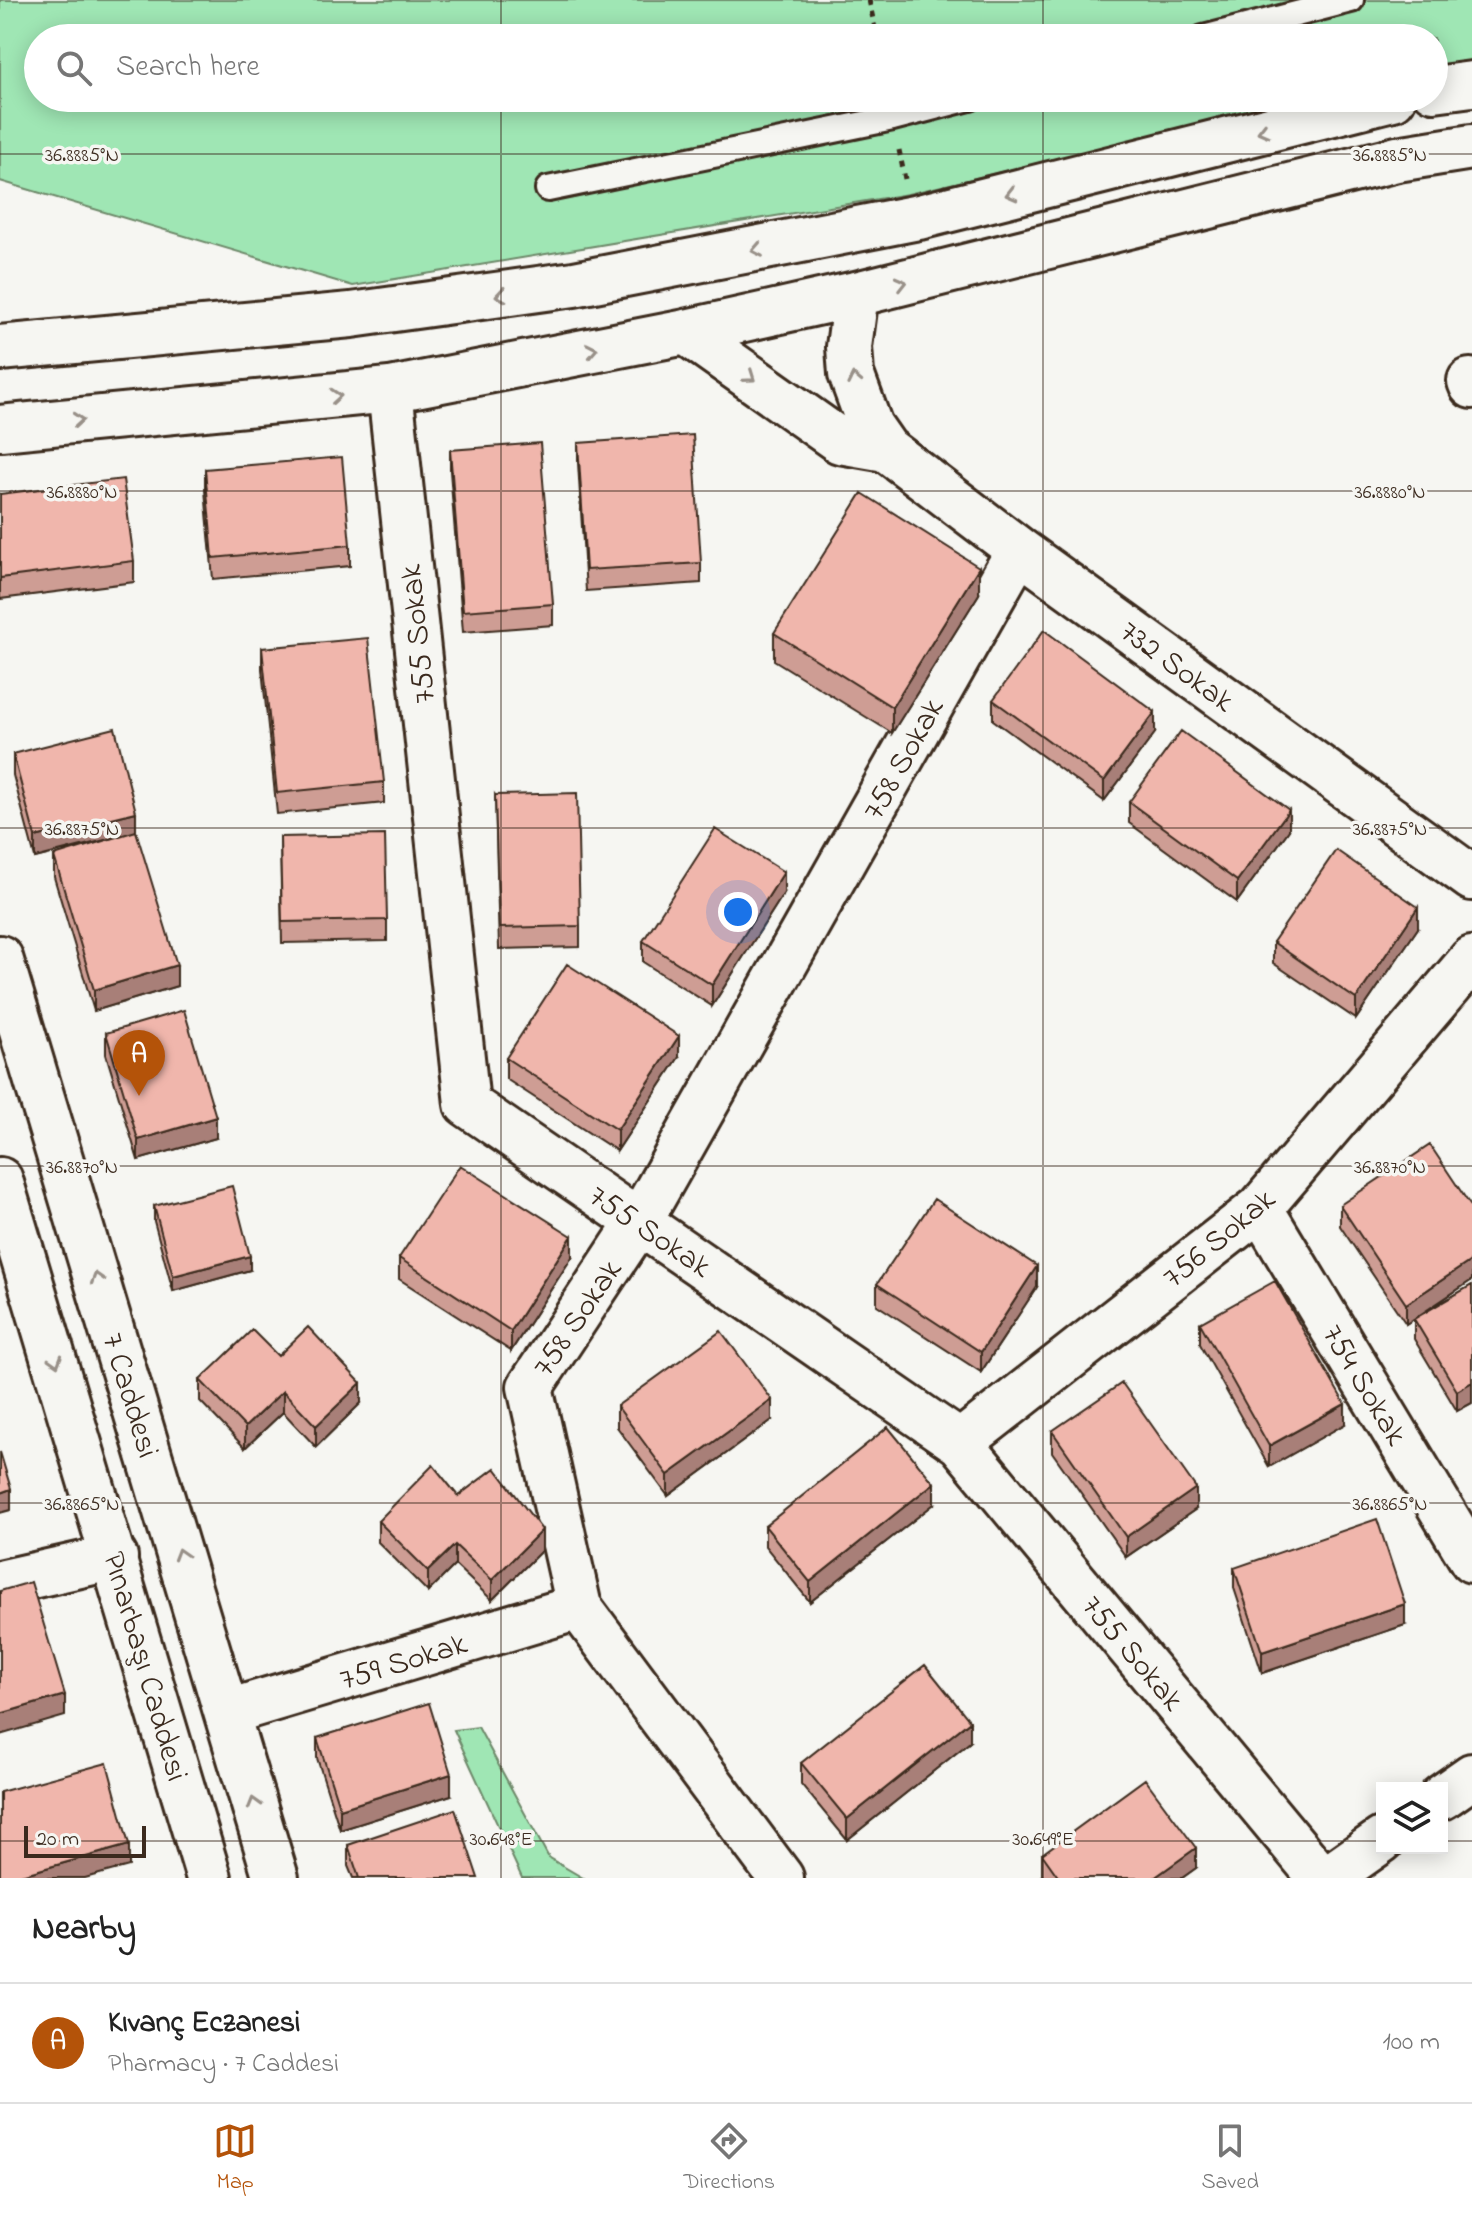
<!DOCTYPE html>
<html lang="en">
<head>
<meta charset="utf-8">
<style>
	:root { --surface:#fff; --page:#f6f6f6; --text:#222; --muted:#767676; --line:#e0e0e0; --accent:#b45309 }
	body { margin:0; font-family:"Indie Flower",sans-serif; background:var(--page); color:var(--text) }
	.controls { position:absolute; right:24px; bottom:24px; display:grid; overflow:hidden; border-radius:0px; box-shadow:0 4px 20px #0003 }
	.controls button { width:72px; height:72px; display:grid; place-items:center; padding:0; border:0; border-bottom:2px solid var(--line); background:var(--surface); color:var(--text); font:40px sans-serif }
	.scale { position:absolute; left:24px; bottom:20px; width:122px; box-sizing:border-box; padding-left:8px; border:4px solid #3b2a1e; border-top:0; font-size:22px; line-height:28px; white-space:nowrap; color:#3b2a1e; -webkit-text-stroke:6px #f6f6f2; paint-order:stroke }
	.you { position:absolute; left:738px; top:912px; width:28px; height:28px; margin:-20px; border:6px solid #fff; border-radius:50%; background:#1a73e8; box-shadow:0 0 0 12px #1a73e833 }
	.badge { display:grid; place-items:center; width:52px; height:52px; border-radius:50%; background:var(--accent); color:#fff; font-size:26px; font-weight:700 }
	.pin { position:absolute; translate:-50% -66px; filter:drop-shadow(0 2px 4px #0008) }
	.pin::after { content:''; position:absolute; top:42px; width:28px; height:24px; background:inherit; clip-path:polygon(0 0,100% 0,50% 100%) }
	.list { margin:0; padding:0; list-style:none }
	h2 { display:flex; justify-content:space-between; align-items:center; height:104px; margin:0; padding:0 32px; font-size:34px }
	h2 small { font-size:26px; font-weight:400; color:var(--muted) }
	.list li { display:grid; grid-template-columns:52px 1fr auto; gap:24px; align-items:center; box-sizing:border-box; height:120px; padding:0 32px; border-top:2px solid var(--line) }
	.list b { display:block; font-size:30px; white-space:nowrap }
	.list p { margin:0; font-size:26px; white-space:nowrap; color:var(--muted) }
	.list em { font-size:26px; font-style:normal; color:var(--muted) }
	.icon { flex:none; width:44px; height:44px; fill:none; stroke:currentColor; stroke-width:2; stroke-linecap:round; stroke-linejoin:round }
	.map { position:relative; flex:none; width:1472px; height:1878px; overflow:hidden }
	.search { position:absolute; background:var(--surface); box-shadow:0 4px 20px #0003; left:24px; right:24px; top:24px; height:88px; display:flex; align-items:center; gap:20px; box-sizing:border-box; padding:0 28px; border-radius:44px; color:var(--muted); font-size:30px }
	.sheet { height:224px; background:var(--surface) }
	nav { display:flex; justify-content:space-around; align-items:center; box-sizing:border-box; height:112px; border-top:2px solid var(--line); background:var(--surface); font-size:22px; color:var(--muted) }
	nav a { display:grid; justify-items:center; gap:4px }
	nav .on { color:var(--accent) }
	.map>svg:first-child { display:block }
</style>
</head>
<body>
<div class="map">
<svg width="1472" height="1878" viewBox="0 0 1472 1878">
	<rect width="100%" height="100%" fill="#f6f6f2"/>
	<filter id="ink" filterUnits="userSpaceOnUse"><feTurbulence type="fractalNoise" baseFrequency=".0125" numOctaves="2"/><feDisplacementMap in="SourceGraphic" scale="16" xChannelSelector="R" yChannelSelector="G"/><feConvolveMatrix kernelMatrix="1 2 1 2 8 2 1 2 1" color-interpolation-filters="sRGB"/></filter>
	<g filter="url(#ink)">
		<path fill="#9fe6b4" stroke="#6d8869" stroke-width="2" d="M0,0h1472v60l-38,9v-31h-1396v60h1274l-404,96 -555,92 -353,-105z
			M478,1727l71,131 34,20h-61l-68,-148z"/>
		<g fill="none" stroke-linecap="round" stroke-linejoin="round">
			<defs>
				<path id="service" d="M1203,38l148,-38
					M548,189l345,-71 77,-20"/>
				<path id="minor" d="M1434,89l38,-5
					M856,294l-7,53 2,27 19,52 16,23 133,101 453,328
					M686,332l154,109 46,8
					M0,348l351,-33 223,-31 345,-67 474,-119
					M1470,381l2,5
					M390,390l77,714 493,339 361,435
					M0,428l390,-38 296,-58 170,-38 541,-135 75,-12
					M1260,1208l212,352
					M960,1443l300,-235 212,-249
					M0,1583l115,-26
					M228,1712l351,-105
					M1442,1797l30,-21
					M781,1878l-202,-271 -49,-220 109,-165 380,-672
					M1328,1878l54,-38"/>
				<path id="tertiary" d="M0,958l276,920
					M0,1180l209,698"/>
			</defs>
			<use href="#service" stroke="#3b2a1e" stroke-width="30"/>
			<use href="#minor" stroke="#3b2a1e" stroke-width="50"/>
			<use href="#tertiary" stroke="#3b2a1e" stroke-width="50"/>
			<path stroke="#3b2a1e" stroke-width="5" stroke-dasharray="6 6" stroke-linecap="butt" d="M869,0l8,38
				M899,150l6,29"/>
			<use href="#service" stroke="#f6f6f2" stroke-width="24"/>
			<use href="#minor" stroke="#f6f6f2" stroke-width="44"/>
			<use href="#tertiary" stroke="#f6f6f2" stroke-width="44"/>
		</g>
		<path fill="#ce9d94" stroke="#3b2a1e" stroke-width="2" d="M578,443l123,120v20l-115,8 -8,-128z
			M450,450l103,154v21l-90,7 -13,-161z
			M205,469l145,76v21l-137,13 -8,-89z
			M0,494l134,67v21l-134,17z
			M979,594l-87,139 -118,-73v-27z
			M262,648l122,134v21l-107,11 -15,-145z
			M993,700l162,33 -51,68 -111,-81z
			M13,754l123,78 41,154 -83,25 -40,-134v-21l57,-17 -76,19 -22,-83z
			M495,795l85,131v21l-81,2z
			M1129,802l160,28 -52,72 -108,-79z
			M280,837l107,83v21l-105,2z
			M784,893l-72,113 -69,-44v-21z
			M1418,928l-62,91 -83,-56v-21z
			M106,1033l110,105 -78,22 -32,-106z
			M679,1057l-62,94 -111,-72v-21z
			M1340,1205l132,3v72l-52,35 52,-30v118l-15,8 -43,-72v-20l-8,5 -66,-98z
			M154,1206l96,64 -77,21 -19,-70z
			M572,1257l-61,94 -112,-72v-21z
			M877,1284l160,3 -56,85 -104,-67z
			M1200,1323l145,101 -76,43 -69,-123z
			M278,1356l83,47 -45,44 -33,-35 -38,36 -45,-47v-21z
			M617,1406l155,14 -104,76 -51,-69z
			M1052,1431l144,78 -70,48 -74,-105z
			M458,1496l84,54 -50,50 -37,-35 -27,27 -50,-50v-21z
			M934,1504l-124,98 -45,-56v-20z
			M1234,1568l171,57 -143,48 -28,-85z
			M317,1738l134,57 -111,35 -23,-72z
			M970,1742l-123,98 -46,-56v-21z
			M348,1845l130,33h-125l-5,-12z
			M1042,1854l154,14 -14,10h-138l-2,-3z"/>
		<path fill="#a87f78" stroke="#3b2a1e" stroke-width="2" d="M979,567v27l-87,139v-26z
			M1155,712v21l-51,68v-20z
			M1289,810v20l-52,72v-21z
			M136,812v20l-101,26v-21z
			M784,872v21l-72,113v-21z
			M1418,907v21l-62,91v-20z
			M177,965v21l-83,25v-21z
			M679,1036v21l-62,94v-21z
			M216,1117v21l-78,22v-20z
			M572,1236v21l-61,94v-20z
			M250,1256v14l-77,21v-15z
			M1472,1260v20l-66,44v-20z
			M1037,1266v21l-56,85v-20z
			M1472,1382v21l-15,8v-20z
			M361,1383v20l-45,44v-21z
			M283,1391v21l-38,36v-21z
			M772,1400v20l-104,76v-21z
			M1345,1404v20l-76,43v-21z
			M934,1483v21l-124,98v-20z
			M1196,1488v21l-70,48v-20z
			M11,1489v21l-11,3v-20z
			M542,1530v20l-50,50v-20z
			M455,1545v20l-27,27v-21z
			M1405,1604v21l-143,48v-21z
			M65,1695v21l-65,19v-21z
			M970,1721v21l-123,98v-21z
			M451,1774v21l-111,35v-21z
			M129,1845v21l-44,12h-75z
			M1196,1848v20l-14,10h-28z"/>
		<path fill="#f0b6ac" stroke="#3b2a1e" stroke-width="2" d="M693,435l8,128 -115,7 -8,-127z
			M540,443l13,161 -90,7 -13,-161z
			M342,457l8,88 -137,13 -8,-89z
			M123,479l11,82 -134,17v-84z
			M862,493l117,74 -87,140 -118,-74z
			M1044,630l111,82 -51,69 -111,-81z
			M368,638l16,144 -107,11 -15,-145z
			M115,728l21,84 -101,25 -22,-83z
			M1181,731l108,79 -52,71 -108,-79z
			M577,793l3,133 -81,2 -4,-133z
			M715,829l69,43 -72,113 -69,-44z
			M136,831l41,134 -83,25 -40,-134z
			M385,835l2,85 -105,2 -2,-85z
			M1336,850l82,57 -62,92 -83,-57z
			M567,964l112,72 -62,94 -111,-72z
			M184,1010l32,107 -78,23 -32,-107z
			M1430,1145l42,63v52l-66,44 -66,-99z
			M460,1165l112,71 -61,95 -112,-73z
			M232,1186l18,70 -77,20 -19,-70z
			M934,1199l103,67 -56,86 -104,-68z
			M1275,1281l70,123 -76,42 -69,-123z
			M1472,1285v97l-15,9 -43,-72z
			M308,1327l53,56 -45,43 -33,-35 -38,36 -45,-47 52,-50 26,26z
			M721,1331l51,69 -104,75 -51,-69z
			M1122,1383l74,105 -70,49 -74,-106z
			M888,1427l46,56 -124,99 -45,-56z
			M0,1452l11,37 -11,4z
			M433,1465l25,31 37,-28 47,62 -50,50 -37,-35 -27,26 -50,-50z
			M1377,1519l28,85 -143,48 -28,-84z
			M31,1582l34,113 -65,19v-123z
			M925,1665l45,56 -123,98 -46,-56z
			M429,1703l22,71 -111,35 -23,-71z
			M107,1763l22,82 -119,33h-10v-86z
			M1145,1779l51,69 -42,30h-95l-17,-24z
			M455,1809l23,69h-119l-11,-33z"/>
		<defs><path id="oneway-chevron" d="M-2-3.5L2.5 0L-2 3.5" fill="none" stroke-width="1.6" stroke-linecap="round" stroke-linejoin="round" transform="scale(2)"/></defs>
		<g stroke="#989088">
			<use href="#oneway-chevron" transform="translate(1263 131) rotate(166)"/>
			<use href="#oneway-chevron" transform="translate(1011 194) rotate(166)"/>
			<use href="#oneway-chevron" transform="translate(757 250) rotate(169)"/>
			<use href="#oneway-chevron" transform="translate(901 283) rotate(-14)"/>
			<use href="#oneway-chevron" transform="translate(501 295) rotate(171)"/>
			<use href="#oneway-chevron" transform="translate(592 350) rotate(-11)"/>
			<use href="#oneway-chevron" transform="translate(750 377) rotate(35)"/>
			<use href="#oneway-chevron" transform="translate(854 379) rotate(-102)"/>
			<use href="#oneway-chevron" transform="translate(336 396) rotate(-5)"/>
			<use href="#oneway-chevron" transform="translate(78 420) rotate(-5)"/>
			<use href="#oneway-chevron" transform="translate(97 1278) rotate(-107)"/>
			<use href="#oneway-chevron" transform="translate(56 1361) rotate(73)"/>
			<use href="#oneway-chevron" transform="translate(180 1554) rotate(-107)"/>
			<use href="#oneway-chevron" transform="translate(254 1803) rotate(-106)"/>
		</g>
	</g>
	<path fill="none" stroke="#3b2a1e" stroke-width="2" stroke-opacity="0.45" d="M501,0v38M1043,0v38M501,98v1780M1043,98v1780M0,154h1472M0,491h1472M0,828h1472M0,1166h1472M0,1503h1472M0,1841h1382M1442,1841h30"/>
	<g text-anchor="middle" stroke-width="7" stroke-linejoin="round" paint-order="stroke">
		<g font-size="32" fill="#3b2a1e" stroke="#f6f6f2">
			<text transform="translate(416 634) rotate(-96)" y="11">755 Sokak</text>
			<text transform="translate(1178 665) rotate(36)" y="11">732 Sokak</text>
			<text transform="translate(902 758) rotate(-61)" y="11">758 Sokak</text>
			<text transform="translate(651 1230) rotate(34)" y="11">755 Sokak</text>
			<text transform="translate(1218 1237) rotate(-40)" y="11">756 Sokak</text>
			<text transform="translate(576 1317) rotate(-56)" y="11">758 Sokak</text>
			<text transform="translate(1366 1384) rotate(59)" y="11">754 Sokak</text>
			<text transform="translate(132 1395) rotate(73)" y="11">7 Caddesi</text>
			<text transform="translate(1134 1652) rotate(50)" y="11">755 Sokak</text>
			<text transform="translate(403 1660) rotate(-17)" y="11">759 Sokak</text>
			<text transform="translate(147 1666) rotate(74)" y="11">Pınarbaşı Caddesi</text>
		</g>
	</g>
	<g font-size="20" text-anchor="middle" fill="#3b2a1e" stroke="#f6f6f2" stroke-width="7" stroke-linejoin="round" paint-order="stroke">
		<text x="82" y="161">36.8885°N</text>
		<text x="1390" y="161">36.8885°N</text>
		<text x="82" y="498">36.8880°N</text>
		<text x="1390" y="498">36.8880°N</text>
		<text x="82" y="835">36.8875°N</text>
		<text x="1390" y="835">36.8875°N</text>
		<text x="82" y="1173">36.8870°N</text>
		<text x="1390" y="1173">36.8870°N</text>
		<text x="82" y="1510">36.8865°N</text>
		<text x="1390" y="1510">36.8865°N</text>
		<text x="501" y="1845">30.648°E</text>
		<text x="1043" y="1845">30.649°E</text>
	</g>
</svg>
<div class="controls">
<button><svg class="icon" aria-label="layers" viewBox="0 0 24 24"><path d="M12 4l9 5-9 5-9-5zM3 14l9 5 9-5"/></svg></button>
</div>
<div class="scale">20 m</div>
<div class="you"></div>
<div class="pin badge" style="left:139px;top:1096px">A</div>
<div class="search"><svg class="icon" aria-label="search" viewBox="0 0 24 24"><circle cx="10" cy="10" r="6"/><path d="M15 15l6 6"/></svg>Search here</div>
</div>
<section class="sheet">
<h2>Nearby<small></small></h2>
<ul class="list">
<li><span class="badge">A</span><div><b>Kıvanç Eczanesi</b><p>Pharmacy · 7 Caddesi</p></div><em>100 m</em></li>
</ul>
</section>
<nav>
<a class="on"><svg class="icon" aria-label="map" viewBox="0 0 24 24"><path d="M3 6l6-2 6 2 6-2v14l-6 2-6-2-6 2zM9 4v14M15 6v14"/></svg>Map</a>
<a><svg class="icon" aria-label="directions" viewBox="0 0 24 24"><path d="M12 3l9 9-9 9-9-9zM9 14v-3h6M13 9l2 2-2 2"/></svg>Directions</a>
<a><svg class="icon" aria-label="saved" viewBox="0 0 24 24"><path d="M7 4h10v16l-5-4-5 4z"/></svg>Saved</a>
</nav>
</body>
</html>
